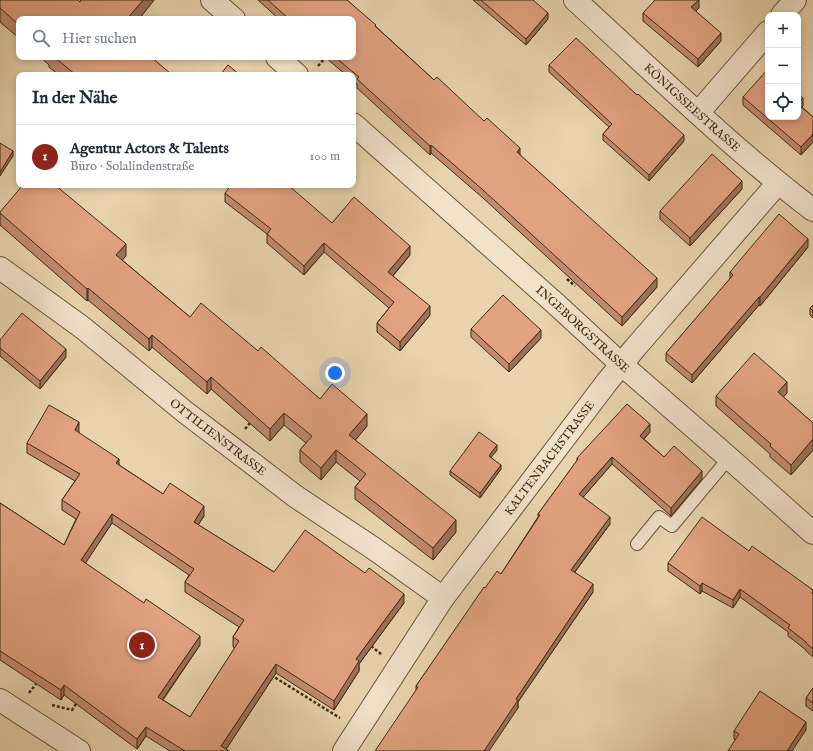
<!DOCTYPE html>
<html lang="de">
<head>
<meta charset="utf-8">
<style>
	:root { --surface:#fff; --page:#f6f6f7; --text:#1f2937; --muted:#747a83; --line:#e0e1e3; --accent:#8f2418 }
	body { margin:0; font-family:"IM FELL English",serif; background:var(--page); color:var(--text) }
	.controls { position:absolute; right:12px; top:12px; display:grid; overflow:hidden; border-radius:8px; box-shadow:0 2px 6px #0003 }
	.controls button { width:36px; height:36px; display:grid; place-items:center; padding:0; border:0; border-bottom:1px solid var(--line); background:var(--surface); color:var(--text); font:20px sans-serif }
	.you { position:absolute; left:335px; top:373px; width:14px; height:14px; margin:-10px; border:3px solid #fff; border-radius:50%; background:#1a73e8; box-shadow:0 0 0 6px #1a73e833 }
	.badge { display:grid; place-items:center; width:26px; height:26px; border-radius:50%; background:var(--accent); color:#fff; font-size:13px; font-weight:700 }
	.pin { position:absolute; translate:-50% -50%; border:2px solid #fff; box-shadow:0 1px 4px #0006 }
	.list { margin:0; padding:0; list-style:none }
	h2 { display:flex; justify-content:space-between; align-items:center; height:52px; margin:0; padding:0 16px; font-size:17px }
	h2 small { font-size:13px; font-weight:400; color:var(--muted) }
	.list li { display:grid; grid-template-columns:26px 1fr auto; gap:12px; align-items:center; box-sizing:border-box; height:64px; padding:0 16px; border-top:1px solid var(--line) }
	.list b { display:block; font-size:15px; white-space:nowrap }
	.list p { margin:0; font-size:13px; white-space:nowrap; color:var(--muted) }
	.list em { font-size:13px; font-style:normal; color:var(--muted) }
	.icon { flex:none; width:22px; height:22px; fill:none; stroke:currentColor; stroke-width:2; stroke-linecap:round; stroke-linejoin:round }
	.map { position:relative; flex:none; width:813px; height:751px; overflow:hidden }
	.search { position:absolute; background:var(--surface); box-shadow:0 2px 6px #0003; left:16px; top:16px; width:340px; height:44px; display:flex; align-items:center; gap:10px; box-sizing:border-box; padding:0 14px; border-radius:8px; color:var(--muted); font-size:15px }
	.panel { position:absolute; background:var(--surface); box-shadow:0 2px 6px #0003; left:16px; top:72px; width:340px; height:116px; border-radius:8px }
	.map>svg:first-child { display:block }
</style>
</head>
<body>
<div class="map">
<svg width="813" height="751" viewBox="0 0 813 751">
	<rect width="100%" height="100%" fill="#e9d3ae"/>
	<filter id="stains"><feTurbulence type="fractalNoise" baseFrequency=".005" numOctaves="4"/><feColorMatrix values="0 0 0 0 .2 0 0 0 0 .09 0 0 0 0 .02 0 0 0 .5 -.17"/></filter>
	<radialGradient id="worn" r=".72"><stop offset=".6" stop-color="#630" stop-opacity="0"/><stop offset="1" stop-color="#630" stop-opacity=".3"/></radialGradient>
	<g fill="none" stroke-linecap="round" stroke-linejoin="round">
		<defs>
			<path id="service" d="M637,544l22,-27 13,9 57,-68"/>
			<g id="minor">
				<path d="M212,0l22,19"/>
				<path id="s1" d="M575,0c78,71 154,146 238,210"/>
				<path d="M782,15l13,-15"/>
				<path d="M277,57l20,18"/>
				<path d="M698,113l70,-81"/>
				<path id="s2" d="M353,124l204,181 64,59 108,94 84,75"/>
				<path id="s3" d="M0,268l83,60 102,84 110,84 78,52 70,50"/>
				<path d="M0,700l79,51"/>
				<path id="s4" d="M344,751l99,-153 164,-216 28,-34 143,-165"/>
			</g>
		</defs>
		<use href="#service" stroke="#675439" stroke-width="14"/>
		<use href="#minor" stroke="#675439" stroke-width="24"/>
		<path stroke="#3c2a12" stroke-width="2.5" stroke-dasharray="3 2" stroke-linecap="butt" d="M318,66l8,-9
			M567,279l8,7
			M245,429l5,-6
			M371,646l10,8
			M271,675l69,43
			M29,693l7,-9
			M52,705l20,5 6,-9"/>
		<use href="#service" stroke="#f1e2ca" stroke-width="12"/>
		<use href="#minor" stroke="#f1e2ca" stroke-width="22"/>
	</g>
	<path fill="#c28b6f" stroke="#3c2a12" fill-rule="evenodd" d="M0,0l80,2 1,-2h73l-15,19h-120v19l-19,-16z
		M258,0h89l87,80 86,75 137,132 -35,39 -139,-128 -52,-45 -1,2 -73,-67v-4l-4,-3v-6h-7l-21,-18h28v-38h-74z
		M473,0h60l15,19 -22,26z
		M699,8l-3,3 25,30 -23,26 -55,-46v-8z
		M40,57h111l19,18h-111l-10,-8v-2z
		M549,65l135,76 -35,40 -46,-41v-6l6,-7 -60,-55z
		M798,94l5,12 -1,1 11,10v25l-12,13 -58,-50v-8z
		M742,189l-52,57 -30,-27v-8z
		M225,193l107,30 78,32 -17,21 37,39 -30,36 -23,-19v-9l12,-15 -65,-56 -20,23 -37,-32v-9l-42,-32z
		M0,212l126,44 -4,4 68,57 68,34 62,48 47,27 -12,14 101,92 -23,28 -78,-61v-12l5,-6 -24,-19 -15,18 -21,-18v-12l6,-7 -22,-18 -14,16 -59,-52 -4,5 -55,-47 -3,4 -61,-51 -1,1 -87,-76z
		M808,247l-48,59 -1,-1 -67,78 -26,-22v-8l64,-74v-7z
		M813,305v13l-3,-3v-7z
		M471,329l70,9 -32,34 -38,-35z
		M0,340l66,17 -26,32 -40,-33z
		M787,393l-4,4 30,26v27l-22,25 -21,-18v-3l-54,-48v-10z
		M79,432v1l40,32 44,29 41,22 -6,9 76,47 130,31 -45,61v7l-25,39 -58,-37 -50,76 3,2h-59l-24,-15 -9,13 -73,-54 -3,5 -61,-40v-157l64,42 12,-26 -14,-9v-10l13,-19 -48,-28v-10zM112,523l77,52 -4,7v10l54,35 -6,10v10l2,1 -45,69 -27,-17 37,-55 -115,-82z
		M650,432l-6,7 20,18 38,22 -31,37 -59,-52 -29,33 27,27 -35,48 18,20 -75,110v6l-102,-18v-4l69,-98 16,-14 37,-57v-3l39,-53v-3z
		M497,450l-6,7 10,12 -21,29 -30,-23v-4z
		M749,551l64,39v67l-7,-6v-1l-18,-14v-4l-48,-35 -7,11 -31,-17 -2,3 -32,-23v-8z
		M813,688v23l-7,-5v-8z
		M806,730l-71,10 -1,-1v-8z"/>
	<path fill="#9e715a" stroke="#3c2a12" d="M143,0h11l-15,19h-12z
		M699,0v8l-8,7v-8z
		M548,13v6l-22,26v-6z
		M721,33v8l-23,26v-8z
		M803,98v8l-5,5v-8z
		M813,134v8l-12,13v-8z
		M684,135v6l-35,40v-6z
		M431,145v8l-1,2v-9z
		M520,148v9l-3,-5z
		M13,151v5l-13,20v-4z
		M742,181v8l-52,57v-8z
		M808,239v8l-48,59v-9z
		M324,243v9l-20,23v-9z
		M126,244v12l-10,11v-12z
		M410,246v9l-22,26v-9z
		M657,278v9l-35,39v-9z
		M88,288v12l-1,1v-12z
		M759,297v8l-67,78v-8z
		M430,306v9l-30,36v-9z
		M541,330v8l-32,34v-8z
		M152,335v12l-3,4v-12z
		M66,349v8l-26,32v-8z
		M211,377v12l-4,5v-12z
		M787,382v11l-9,10v-11z
		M284,413v12l-14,16v-12z
		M367,414v12l-18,22v-13z
		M79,422v10l-4,8v-10z
		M650,424v8l-10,11v-7z
		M813,439v11l-22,25v-10z
		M497,445v5l-8,10v-4z
		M336,450v12l-15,18v-12z
		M612,457v7l-33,38v-8z
		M119,459v9l-3,-5z
		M501,465v4l-21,29v-5z
		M702,471v8l-31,37v-8z
		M204,506v10l-10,15v-9z
		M112,514v9l-31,47v-10z
		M610,517v7l-39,53v-7z
		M456,520v12l-23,28v-12z
		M702,583v8l-2,3v-8z
		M593,584v8l-75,110v6l-29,43h-5l32,-52z
		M740,589v8l-7,11v-8z
		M404,594v9l-45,61v7l-25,39v-9l22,-42z
		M200,636v9l-42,61v-9z
		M276,664v9l-51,78 -4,-5z
		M64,685v10l-3,5v-10z
		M806,722v8l-14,21h-5z
		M146,727v9l-9,13v-10z"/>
	<path fill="#e1a281" stroke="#3c2a12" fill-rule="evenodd" d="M0,0h78l2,2 1,-2h62l-16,19h-108v6l-19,-17z
		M268,0h79l29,25 -1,1 59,54 3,-3 47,44 3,-3 33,30 -3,4 140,126 -35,39 -139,-127 -52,-45 -1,1 -73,-67 2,-2 -24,-20h18v-38h-64z
		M481,0h52l15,13 -22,26z
		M655,0h44l-8,7 30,26 -23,26 -55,-46z
		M576,38l61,57 1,-1 46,41 -35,40 -46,-41 9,-10 -63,-59z
		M54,57h97l19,16 -1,2h-82l-2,-2 -2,2h-7z
		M228,65l12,10h-20z
		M768,69v48h30v-13l15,13v17l-12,13 -58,-50z
		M798,94l5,4 -5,5z
		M0,143l13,8 -13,21z
		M712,154l30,27 -52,57 -30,-27z
		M23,185h32l71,59 -10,11 74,62 11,-14 57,48 3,-4 59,52 12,-15 35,30 -18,21 107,85 -23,28 -78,-61 11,-13 -30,-24 -15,18 -21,-18 12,-14 -28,-23 -14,16 -59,-52 -4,5 -55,-47 -3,4 -61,-51 -1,1 -87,-76v-1z
		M231,185h57l44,38 22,-26 56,49 -22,26 42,34 -30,36 -23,-19 17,-21 -70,-59 -20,23 -37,-32 4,-5 -46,-36z
		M779,214l29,25 -48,58h-1l-67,78 -26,-22 67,-78 -3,-3z
		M503,295l38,35 -32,34 -38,-35z
		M813,305v6l-3,-3z
		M22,313l44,36 -26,32 -40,-33v-8z
		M754,353l33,29 -9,10 35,31v16l-22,26 -21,-19 1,-2 -55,-48z
		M627,404l23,20 -10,12 24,21 10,-11 28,25 -31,37 -59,-51 -33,37 31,23 -39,53 22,14 -77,115 2,1 -34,51h-109l43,-64 -2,-1 68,-99 1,1 12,-17 4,3 39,-59 -2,-1 40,-55 -1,-1z
		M49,405l30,17 -4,8 44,29 -3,4 47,31 7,-11 34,23 -10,16 80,50 31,-42 60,43 4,-5 35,26 -48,65 3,2 -25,40 -58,-37 -55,82 8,5h-44l-39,-24 -9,12 -73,-54 -3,5 -61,-39v-148l64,42 16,-33 -18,-12 18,-26 -53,-31zM112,514l82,55 -9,13 59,38 -11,17 6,4 -49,76 -32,-20 42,-61 -54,-37 -2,4 -63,-43z
		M479,432l18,13 -8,11 12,9 -21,28 -30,-22z
		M702,517l47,34 3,-5 61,44 -1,3 1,1v55l-7,-6v-1l-18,-14 2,-3 -50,-36 -7,11 -31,-17 -2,3 -32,-23z
		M813,688v15l-7,-5z
		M760,691l46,31 -19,29h-59l11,-17 -5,-3z"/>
	<g text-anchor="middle" stroke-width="4" stroke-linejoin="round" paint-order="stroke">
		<g font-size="12" fill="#3c2a12" stroke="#f1e2ca">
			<text dy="4" stroke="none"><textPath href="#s1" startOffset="159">KÖNIGSSEESTRASSE</textPath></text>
			<text dy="4" stroke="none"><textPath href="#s2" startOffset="308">INGEBORGSTRASSE</textPath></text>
			<text dy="4" stroke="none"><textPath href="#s3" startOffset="276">OTTILIENSTRASSE</textPath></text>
			<text dy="4" stroke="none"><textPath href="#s4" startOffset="358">KALTENBACHSTRASSE</textPath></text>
		</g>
	</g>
	<rect width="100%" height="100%" filter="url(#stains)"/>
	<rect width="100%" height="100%" fill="url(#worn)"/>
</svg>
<div class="controls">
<button>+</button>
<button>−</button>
<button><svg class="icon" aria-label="locate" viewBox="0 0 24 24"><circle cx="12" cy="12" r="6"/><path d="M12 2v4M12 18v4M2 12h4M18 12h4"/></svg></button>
</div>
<div class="you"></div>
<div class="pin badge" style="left:142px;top:645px">1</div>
<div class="search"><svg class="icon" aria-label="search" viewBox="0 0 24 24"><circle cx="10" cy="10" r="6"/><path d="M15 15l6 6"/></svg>Hier suchen</div>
<section class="panel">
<h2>In der Nähe<small></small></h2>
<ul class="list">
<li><span class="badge">1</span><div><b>Agentur Actors &amp; Talents</b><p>Büro · Solalindenstraße</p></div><em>100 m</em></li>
</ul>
</section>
</div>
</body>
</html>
